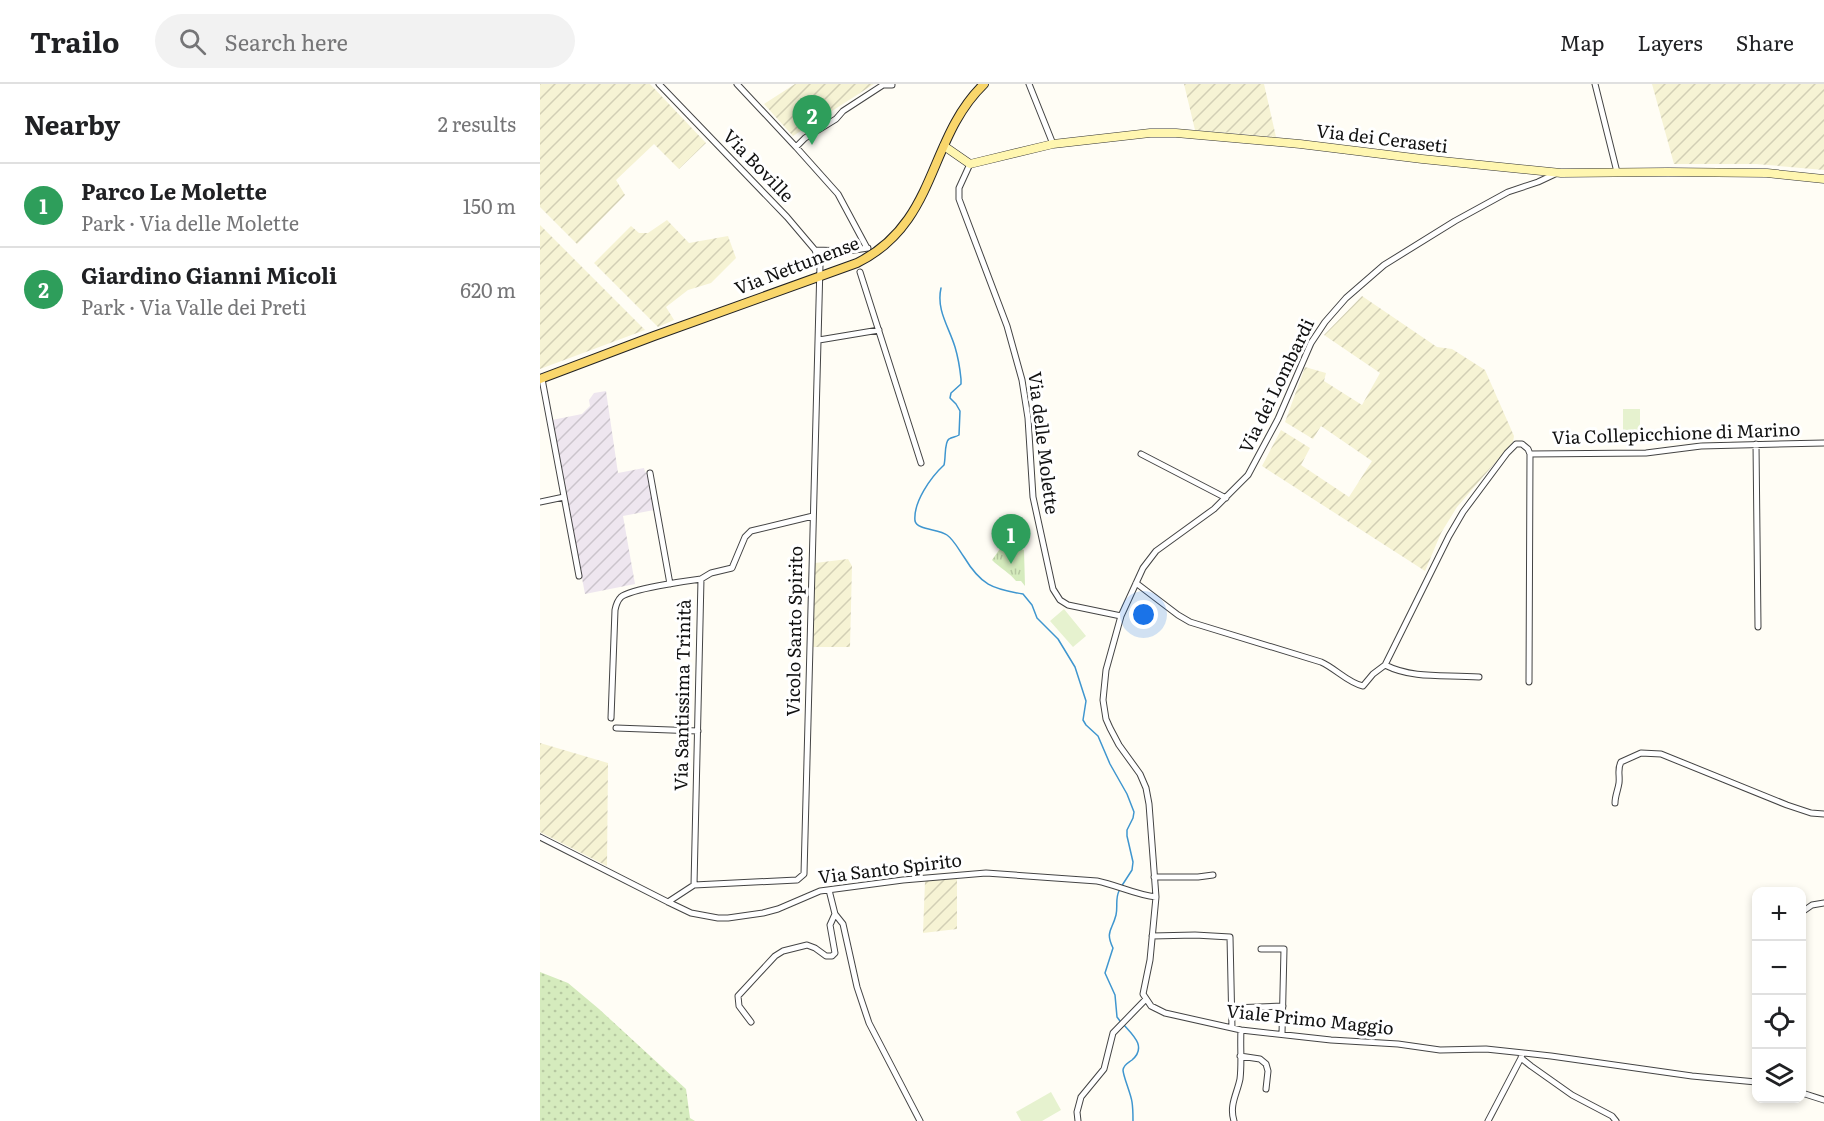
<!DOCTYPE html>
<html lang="en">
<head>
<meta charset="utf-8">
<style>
	:root { --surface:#fff; --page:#f2f2f2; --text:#202124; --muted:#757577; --line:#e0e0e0; --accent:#c4262e }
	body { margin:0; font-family:Literata,serif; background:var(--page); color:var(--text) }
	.controls { position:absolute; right:18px; bottom:18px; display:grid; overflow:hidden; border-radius:12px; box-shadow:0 3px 9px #0003 }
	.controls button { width:54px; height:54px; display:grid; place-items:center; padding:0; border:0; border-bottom:2px solid var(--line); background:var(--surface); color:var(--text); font:30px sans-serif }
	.you { position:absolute; left:604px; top:531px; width:21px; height:21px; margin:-15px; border:4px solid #fff; border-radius:50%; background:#1a73e8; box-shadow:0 0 0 9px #1a73e833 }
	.badge { display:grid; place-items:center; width:39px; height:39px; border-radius:50%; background:var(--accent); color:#fff; font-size:20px; font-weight:700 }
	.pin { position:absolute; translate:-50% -50px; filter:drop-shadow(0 2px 3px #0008) }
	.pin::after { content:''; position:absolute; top:32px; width:21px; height:18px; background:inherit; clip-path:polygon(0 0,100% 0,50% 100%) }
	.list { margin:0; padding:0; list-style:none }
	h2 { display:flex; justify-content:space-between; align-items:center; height:78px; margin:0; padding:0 24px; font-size:26px }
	h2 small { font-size:20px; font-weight:400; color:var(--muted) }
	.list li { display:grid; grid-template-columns:39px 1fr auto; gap:18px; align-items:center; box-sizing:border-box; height:84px; padding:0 24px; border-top:2px solid var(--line) }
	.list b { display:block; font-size:22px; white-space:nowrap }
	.list p { margin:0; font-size:20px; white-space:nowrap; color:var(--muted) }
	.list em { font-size:20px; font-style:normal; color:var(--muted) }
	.icon { flex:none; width:33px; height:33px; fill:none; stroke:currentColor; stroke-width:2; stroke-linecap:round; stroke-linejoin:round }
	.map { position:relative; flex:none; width:1284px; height:1037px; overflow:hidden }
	header { display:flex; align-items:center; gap:36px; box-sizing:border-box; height:84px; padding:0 30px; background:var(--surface); border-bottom:2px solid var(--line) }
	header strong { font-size:28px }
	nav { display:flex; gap:33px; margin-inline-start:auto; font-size:21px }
	.search { width:420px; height:54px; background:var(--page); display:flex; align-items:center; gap:15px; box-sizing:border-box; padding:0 21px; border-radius:33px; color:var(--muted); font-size:22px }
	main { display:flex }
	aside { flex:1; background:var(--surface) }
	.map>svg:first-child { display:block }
</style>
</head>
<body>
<header>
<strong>Trailo</strong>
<div class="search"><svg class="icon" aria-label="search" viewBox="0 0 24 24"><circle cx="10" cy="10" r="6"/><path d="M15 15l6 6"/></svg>Search here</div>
<nav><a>Map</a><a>Layers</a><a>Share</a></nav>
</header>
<main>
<aside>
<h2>Nearby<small>2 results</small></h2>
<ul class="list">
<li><span class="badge" style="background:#2e9e5b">1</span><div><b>Parco Le Molette</b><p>Park · Via delle Molette</p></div><em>150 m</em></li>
<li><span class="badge" style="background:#2e9e5b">2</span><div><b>Giardino Gianni Micoli</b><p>Park · Via Valle dei Preti</p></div><em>620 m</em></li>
</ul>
</aside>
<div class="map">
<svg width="1284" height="1037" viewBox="0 0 1284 1037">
	<defs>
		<pattern id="industrial-furrows" width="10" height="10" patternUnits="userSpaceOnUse" patternTransform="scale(1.5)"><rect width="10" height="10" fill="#eee6ef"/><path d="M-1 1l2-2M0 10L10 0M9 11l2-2" fill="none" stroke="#cbc4cc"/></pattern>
		<pattern id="farmland-furrows" width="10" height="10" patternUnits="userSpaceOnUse" patternTransform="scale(1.5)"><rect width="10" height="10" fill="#f6f3d4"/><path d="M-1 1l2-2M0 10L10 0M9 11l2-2" fill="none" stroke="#d2cfb5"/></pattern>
		<pattern id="grass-dots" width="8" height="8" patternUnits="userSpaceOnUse" patternTransform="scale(1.5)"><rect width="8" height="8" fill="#d5ebbd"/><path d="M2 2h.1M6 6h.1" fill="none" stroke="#b6c8a1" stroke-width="1.8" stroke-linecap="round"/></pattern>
		<pattern id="park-tufts" width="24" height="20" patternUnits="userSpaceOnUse" patternTransform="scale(1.5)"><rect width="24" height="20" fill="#d5ebbd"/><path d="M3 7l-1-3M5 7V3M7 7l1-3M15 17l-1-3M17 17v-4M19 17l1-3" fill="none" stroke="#b6c8a1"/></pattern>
	</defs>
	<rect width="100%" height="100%" fill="#fffdf5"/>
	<path fill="url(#industrial-furrows)" d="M66,307l12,82 26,-5 1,4 3,2 6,36 -31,6 12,68 -50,10 -33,-174 30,-6 8,-8 -1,-6 5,-7z"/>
	<path fill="url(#farmland-furrows)" d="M0,0h110l56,59 -27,26 -25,-25 -38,36 9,15 -48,49 -37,-37z
		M255,0h79l-81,52 -29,-32z
		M644,0h80l12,53 -81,-7z
		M1112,0h172v86l-68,-6h-82z
		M127,136l22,23 39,-7 8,22 -25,25 -23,7 -22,17 8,13 -16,7 -64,-64 37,-37 8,7h9z
		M0,141l105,105 -105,39z
		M822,212l75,51 15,2 33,21 29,66 -1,6 -56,65 -16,26 -16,38 -163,-105 19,-36 29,18 -9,17 48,32 23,-36 -51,-35 -8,13 -28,-17 20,-55 21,6 -2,8 38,24 18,-32 -56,-38z
		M308,475l4,7 -2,81h-37l2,-84z
		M0,659l68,20 -1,103 -67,-34z
		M417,793v52l-34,4 2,-52z"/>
	<path fill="url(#grass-dots)" d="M0,888l28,11 31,26 87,80 4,29 5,3h-155z"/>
	<path fill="url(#park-tufts)" d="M464,459l20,7 1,36 -4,-5h-5c-5,-7 -17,-14 -24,-21z"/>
	<path fill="#e6f2cf" d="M1083,325h17v34h-17z
		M524,525l22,27 -13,11 -23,-26z
		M511,1008l10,18 -19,11h-21l-5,-9z"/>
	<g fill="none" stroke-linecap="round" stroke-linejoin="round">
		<path stroke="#3f96cf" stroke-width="1.5" d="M401,204c-5,22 8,39 14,59 3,10 5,22 6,32v5l-10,9 -1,5 6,6 4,7 -1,24c-3,2 -7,2 -10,4 -5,3 -3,19 -5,26 -13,12 -31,37 -29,56 2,9 24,8 32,14 7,5 12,15 17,22 17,28 28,32 59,37l9,11 5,13 21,21 17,28 11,34 -3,19 3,5 12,11 12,28 17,30 7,18 -1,6 -6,12v6l6,26 -1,8 -11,17
			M579,807c-4,8 -1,16 -3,24 -4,16 -11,16 -3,33l-8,25 10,22 2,22 3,4
			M584,941c9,10 23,22 8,35 -4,3 -8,4 -9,10 0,6 8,24 9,32 1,6 1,13 1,19"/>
		<defs>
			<path id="street" d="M119,0l128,133 28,33 5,15 -16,609 -7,6 -103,5
				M197,0l59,63 42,47 29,54
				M489,0l24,60
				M1055,0l22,88
				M256,63l9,-9 31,-19 7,-8 40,-26h9
				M430,80l-11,24v11l48,127 15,54 6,38 5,79 20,92 7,11 8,5 53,11
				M1015,90l-17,8 -30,10 -53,29 -71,44 -38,33 -21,24 -14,21 -33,76 -30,56 -34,34 -58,42 -13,17 -22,48 -15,54 -3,30 3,19 4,9 9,17 21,29 6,14 3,16 7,93 -6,63 -7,34 8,12 14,7 76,17 90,10 67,4 42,6 46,-1 65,7 141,20 64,6
				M275,166l33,1 20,-3
				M320,188l61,191
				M279,256l60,-10
				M2,295l37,197
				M1216,360l2,183
				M601,370l85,44
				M990,370l116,-1 55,-7 123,-3
				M110,389l20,111
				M0,418l24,-5
				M596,499l42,32 12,7 131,40c14,6 27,21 42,24l10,-12 12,-9 64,-129 14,-24 44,-59 9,-9h6l6,5 2,5 -1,228
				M845,581c30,15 62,9 94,12
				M71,634l4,-108c1,-5 2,-9 6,-13 10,-8 64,-16 80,-18
				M76,644l82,3
				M1075,719c0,-7 3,-13 4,-20 1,-8 -2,-14 2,-21l20,-9 20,1 126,51 24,8 13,1
				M0,753l128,65 23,11 27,5h10l35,-5 15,-4 42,-18 83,-11 83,-7 111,8c20,4 39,14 59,16
				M614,793h44l15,-2
				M128,818l26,-17 7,-306 10,-6 21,-5 13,-31 6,-6 62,-15
				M1262,828l10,-7 12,-2
				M295,830l8,10 14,63 12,36 51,98
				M612,852l43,-1 35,2 2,91
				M721,865h23l-2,85
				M692,924l51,-2
				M211,938l-12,-16 -1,-10 37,-40 8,-5 24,-6 8,3 11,8h6l3,-3 -5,-28 5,-11 -6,-24
				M982,969l-1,5 10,8 41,29 40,21 4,5
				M700,972l20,3 6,5 2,7 -2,18
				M1262,1009l22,7
				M538,1037l-1,-9 4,-15 23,-28 9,-36 33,-34
				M694,1037c-5,-16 3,-27 6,-42 2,-16 0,-33 1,-49
				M948,1037l33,-63"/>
			<path id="secondary" d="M404,62l26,18 83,-20 97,-11h26l124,11 122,15 139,14 107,-1 99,1 57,6"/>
			<path id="primary" d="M0,295l114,-43 203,-73c81,-40 70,-124 127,-179"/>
		</defs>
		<use href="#street" stroke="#444" stroke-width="7"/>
		<use href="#secondary" stroke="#333" stroke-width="9"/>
		<use href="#primary" stroke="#222" stroke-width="10"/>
		<use href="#street" stroke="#fff" stroke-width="5"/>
		<use href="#secondary" stroke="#fff6b0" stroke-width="8"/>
		<use href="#primary" stroke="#f9d66b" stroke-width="8"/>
	</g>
	<g text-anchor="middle" stroke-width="6" stroke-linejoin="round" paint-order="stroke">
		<g font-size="18" fill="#111" stroke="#fff">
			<text transform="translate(842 55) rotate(7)" y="6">Via dei Ceraseti</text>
			<text transform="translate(218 82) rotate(46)" y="6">Via Boville</text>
			<text transform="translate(257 182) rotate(-21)" y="6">Via Nettunense</text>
			<text transform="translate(737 302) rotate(-64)" y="6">Via dei Lombardi</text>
			<text transform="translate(1136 350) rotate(-2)" y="6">Via Collepicchione di Marino</text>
			<text transform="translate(503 359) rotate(83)" y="6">Via delle Molette</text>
			<text transform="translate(255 547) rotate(-89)" y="6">Vicolo Santo Spirito</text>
			<text transform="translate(143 611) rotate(-89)" y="6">Via Santissima Trinità</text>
			<text transform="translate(350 785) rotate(-7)" y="6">Via Santo Spirito</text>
			<text transform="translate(770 936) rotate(6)" y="6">Viale Primo Maggio</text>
		</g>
	</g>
</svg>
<div class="controls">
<button>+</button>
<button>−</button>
<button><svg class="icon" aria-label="locate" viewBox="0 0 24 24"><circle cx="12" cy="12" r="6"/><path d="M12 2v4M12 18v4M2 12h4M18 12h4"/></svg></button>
<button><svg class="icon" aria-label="layers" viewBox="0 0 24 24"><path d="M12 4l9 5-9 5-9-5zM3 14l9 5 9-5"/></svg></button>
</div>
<div class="you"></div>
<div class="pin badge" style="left:471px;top:480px;background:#2e9e5b">1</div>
<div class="pin badge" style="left:272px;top:61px;background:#2e9e5b">2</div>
</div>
</main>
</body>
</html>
